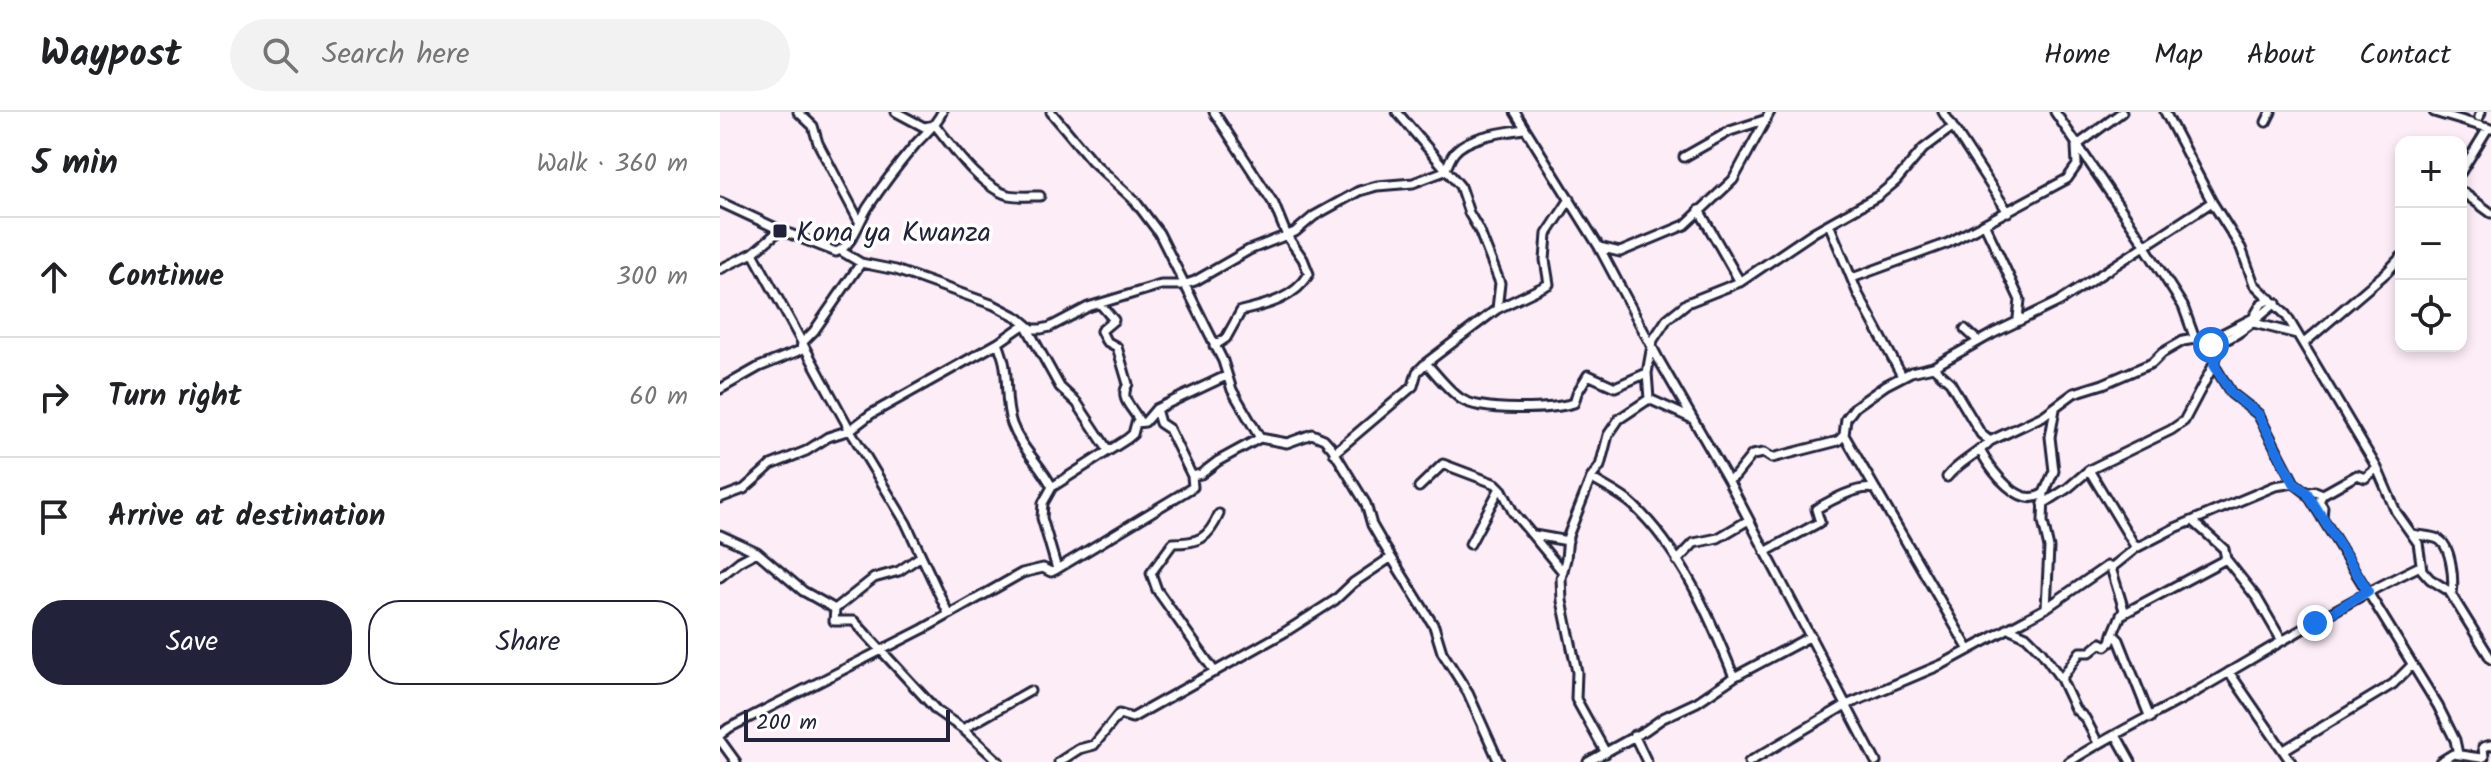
<!DOCTYPE html>
<html lang="en">
<head>
<meta charset="utf-8">
<style>
	:root { --surface:#fff; --page:#f2f2f2; --text:#202124; --muted:#757577; --line:#e0e0e0; --accent:#22223b }
	body { margin:0; font-family:Kalam,sans-serif; background:var(--page); color:var(--text) }
	.controls { position:absolute; right:24px; top:24px; display:grid; overflow:hidden; border-radius:16px; box-shadow:0 4px 12px #0003 }
	.controls button { width:72px; height:72px; display:grid; place-items:center; padding:0; border:0; border-bottom:2px solid var(--line); background:var(--surface); color:var(--text); font:40px sans-serif }
	.scale { position:absolute; left:24px; bottom:20px; width:206px; box-sizing:border-box; padding-left:8px; border:4px solid #22223b; border-top:0; font-size:22px; line-height:28px; white-space:nowrap; color:#22223b; -webkit-text-stroke:6px #fff; paint-order:stroke }
	.stop { position:absolute; width:24px; height:24px; margin:-18px; border:6px solid #1a73e8; border-radius:50%; background:#fff }
	.stop.end { background:#1a73e8; border-color:#fff; box-shadow:0 2px 8px #0008 }
	.list { margin:0; padding:0; list-style:none }
	h2 { display:flex; justify-content:space-between; align-items:center; height:104px; margin:0; padding:0 32px; font-size:34px }
	h2 small { font-size:26px; font-weight:400; color:var(--muted) }
	.list li { display:grid; grid-template-columns:52px 1fr auto; gap:24px; align-items:center; box-sizing:border-box; height:120px; padding:0 32px; border-top:2px solid var(--line) }
	.list b { display:block; font-size:30px; white-space:nowrap }
	.list em { font-size:26px; font-style:normal; color:var(--muted) }
	.actions { display:flex; gap:16px; padding:24px 32px }
	.actions a { flex:1; padding:18px 0; border:2px solid var(--accent); border-radius:32px; text-align:center; font-size:28px; color:var(--accent) }
	.actions .main { background:var(--accent); color:#fff }
	.icon { flex:none; width:44px; height:44px; fill:none; stroke:currentColor; stroke-width:2; stroke-linecap:round; stroke-linejoin:round }
	.map { position:relative; flex:none; width:1771px; height:650px; overflow:hidden }
	header { display:flex; align-items:center; gap:48px; box-sizing:border-box; height:112px; padding:0 40px; background:var(--surface); border-bottom:2px solid var(--line) }
	header strong { font-size:38px }
	nav { display:flex; gap:44px; margin-inline-start:auto; font-size:28px }
	.search { width:560px; height:72px; background:var(--page); display:flex; align-items:center; gap:20px; box-sizing:border-box; padding:0 28px; border-radius:44px; color:var(--muted); font-size:30px }
	main { display:flex }
	aside { flex:1; background:var(--surface) }
	.map>svg:first-child { display:block }
</style>
</head>
<body>
<header>
<strong>Waypost</strong>
<div class="search"><svg class="icon" aria-label="search" viewBox="0 0 24 24"><circle cx="10" cy="10" r="6"/><path d="M15 15l6 6"/></svg>Search here</div>
<nav><a>Home</a><a>Map</a><a>About</a><a>Contact</a></nav>
</header>
<main>
<aside>
<h2>5 min<small>Walk · 360 m</small></h2>
<ul class="list">
<li><svg class="icon" aria-label="ahead" viewBox="0 0 24 24"><path d="M12 20V5M6 11l6-6 6 6"/></svg><div><b>Continue</b></div><em>300 m</em></li>
<li><svg class="icon" aria-label="right" viewBox="0 0 24 24"><path d="M7 20v-9h11M14 6l5 5-5 5"/></svg><div><b>Turn right</b></div><em>60 m</em></li>
<li><svg class="icon" aria-label="arrive" viewBox="0 0 24 24"><path d="M6 21V4h12l-3 4 3 4H6"/></svg><div><b>Arrive at destination</b></div></li>
</ul>
<div class="actions"><a class="main">Save</a><a>Share</a></div>
</aside>
<div class="map">
<svg width="1771" height="650" viewBox="0 0 1771 650">
	<rect width="100%" height="100%" fill="#fcedf7"/>
	<filter id="ink" filterUnits="userSpaceOnUse"><feTurbulence type="fractalNoise" baseFrequency=".0125" numOctaves="2"/><feDisplacementMap in="SourceGraphic" scale="16" xChannelSelector="R" yChannelSelector="G"/><feConvolveMatrix kernelMatrix="1 2 1 2 8 2 1 2 1" color-interpolation-filters="sRGB"/></filter>
	<g filter="url(#ink)">
		<g fill="none" stroke-linecap="round" stroke-linejoin="round">
			<defs>
				<path id="minor" d="M78,0l15,14 5,17 41,78
					M176,0l28,15 11,-2c18,22 45,62 73,70 10,2 22,1 32,1
					M331,0l41,49 43,40 24,32 64,128 9,29 28,48
					M677,0l63,74 9,27 10,17 21,53 -3,26
					M795,0l84,135 60,113 69,120 148,282
					M1223,0l65,100
					M1335,0l89,131
					M1445,0l47,90 29,46 13,36 32,31 91,153 19,44 22,31 4,27 8,9 19,12 42,68
					M1714,0l57,17
					M1759,5l2,-5
					M1546,10l5,-10
					M964,45l46,-26 34,-11
					M1741,60l27,-44
					M1741,79l30,22
					M0,90l60,28
					M979,98l41,72
					M1109,112l29,70 44,82
					M1265,113l35,75 -2,18
					M1424,133l39,61 12,33
					M879,135l21,5 65,-27 48,-45 37,-68
					M121,139l20,12 35,7 98,35 25,13 13,11h9l9,-2 38,-20 73,-22h22l12,-4 54,-31 46,-18 19,-16 45,-25 18,-5 36,-3 32,-12c3,-6 5,-13 9,-18 13,-17 51,-21 71,-24
					M33,141l97,177 56,93 42,90
					M0,157l33,-16 27,-23 56,22c17,-6 23,-31 32,-45 14,-21 30,-42 46,-61 10,-12 21,-19 28,-34
					M1132,166l96,-35 119,-64 10,-14 -1,-19 46,-34
					M381,193l13,15 -13,11 5,10 11,6 11,37c-10,16 6,24 11,37
					M1534,211l43,11
					M1245,217l13,12
					M278,231c3,8 6,16 7,24 3,19 0,38 7,57 9,25 29,40 40,63l-9,16 -1,15 15,51
					M1584,231l83,-71 14,-15
					M1482,232l51,-26 9,-15 9,-4
					M494,234l12,-8 15,-27c26,-6 54,-13 68,-37l-6,-15 -16,-23 -13,-32 -60,-92
					M706,251c11,12 22,27 35,36 20,13 90,11 113,4l3,-10 11,-18 27,12 32,-14
					M1494,253l17,28 27,21 36,69
					M1213,255l17,15 31,52 9,7 53,-25 31,-23 29,-9 49,-21 10,-10 21,-12 12,-2 10,7c28,-3 51,-27 71,-43
					M0,277l39,-22 42,-17 1,-7 12,-12 47,-68
					M929,287l44,20
					M436,297l4,14 9,6 23,47
					M1124,323l125,215
					M1261,340c10,18 39,59 63,41
					M614,341l79,-67 4,-14 9,-9 71,-54 52,-25 -4,-24 2,-26 23,-35
					M1369,358l47,78
					M1227,365c13,-16 30,-22 43,-36
					M871,366c14,9 30,16 42,27 48,45 77,112 101,172
					M1008,368l7,-4 17,-21 12,-2 8,5 66,-17 6,-6 2,-16 9,-12 31,-22 25,-13 22,-5 59,-33 68,-33 152,-99
					M332,375l75,-48 6,-5 3,-11 9,-1 11,-13 70,-33
					M699,375l24,-23 53,20 6,6 11,22 50,60
					M1587,381l131,213 17,34 3,14
					M0,386l24,-9 27,-24 35,-14 22,-14 22,-7 21,-16 127,-71 27,-19 35,63 17,16 31,47
					M1323,392l25,-16 21,-18 82,-40 13,-9 28,-53 10,-26
					M1602,406l1,-11 -4,-6 4,-7
					M1473,409l31,28 2,10 31,39 25,43
					M1692,422c8,2 19,2 26,5 14,7 16,42 14,55
					M0,423l37,17 46,39 32,18 -1,12h20l83,90 26,18 36,33
					M814,423l34,6
					M750,432l30,-56
					M1045,440l55,-30 -4,-13c14,-8 42,-24 58,-20
					M957,449l17,-18 24,-5 29,-17
					M1391,456l13,42 -3,5
					M0,465l20,-16 17,-9
					M1326,496l3,-60 -6,-26 1,-29 10,-22 -4,-34 5,-28
					M115,497l39,-31 25,-7 22,-15
					M1288,516l18,8 15,15 20,28 14,30 10,9 13,25
					M495,560l-58,-82 -6,-17 22,-30c26,0 35,-4 46,-29
					M1509,560l62,90
					M1341,567l19,-27h10l11,-9 5,3 5,-4 2,-8
					M1430,606l-31,-78 -6,-6 8,-19 105,-56
					M243,617l67,-38
					M0,623l9,-7 194,-99 99,-56 21,-5 8,4 6,-3 136,-82 -1,-11 9,-2 17,-13 42,-23 27,5 25,-9 12,5 8,9 34,56 6,21 11,19 51,82 8,26 26,41 31,69
					M914,623l13,27
					M1396,623l15,27
					M0,628l16,22
					M1564,638l109,-66 19,-19
					M886,641l-30,-54 1,-27 -15,-71 -1,-23 5,-19 2,-23 23,-58 9,-12 8,-31 11,-16 30,-20 -2,-26 6,-33 14,-21 20,-16 53,-21 74,-50 64,-36 18,-15 27,-32 28,-21
					M339,650l20,-13 15,-4 25,-31 13,4 153,-86 50,-32 18,-17 37,-25
					M868,650l58,-32 17,-12 34,-16 37,-25 77,-41
					M1029,650l95,-56 99,-42 103,-56 61,-42 4,2 25,-20 39,-20 100,-42 19,-3 13,10 8,-2 8,3 34,-19 8,3 12,-10
					M1349,650c41,-27 85,-47 128,-71 74,-43 146,-88 223,-125
					M1720,650l13,-8 28,4 3,-1 -1,-10 8,-2"/>
			</defs>
			<use href="#minor" stroke="#22223b" stroke-width="13"/>
			<use href="#minor" stroke="#fff" stroke-width="7"/>
		</g>
	</g>
	<g fill="none" stroke-linecap="round" stroke-linejoin="round" filter="url(#ink)">
		<path stroke="#1a73e8" stroke-width="10" d="M1491,233l11,-3 -8,23 17,28 27,21 36,69 13,10 61,98 -53,32"/>
	</g>
	<rect fill="#22223b" stroke="#fff" stroke-width="3" x="52" y="111" width="16" height="16" rx="4"/>
	<g text-anchor="middle" stroke-width="7" stroke-linejoin="round" paint-order="stroke">
		<g font-size="28" fill="#22223b" stroke="#fff" text-anchor="start">
			<text x="76" y="129">Kona ya Kwanza</text>
		</g>
	</g>
</svg>
<div class="controls">
<button>+</button>
<button>−</button>
<button><svg class="icon" aria-label="locate" viewBox="0 0 24 24"><circle cx="12" cy="12" r="6"/><path d="M12 2v4M12 18v4M2 12h4M18 12h4"/></svg></button>
</div>
<div class="scale">200 m</div>
<div class="stop" style="left:1491px;top:233px"></div>
<div class="stop end" style="left:1595px;top:511px"></div>
</div>
</main>
</body>
</html>
